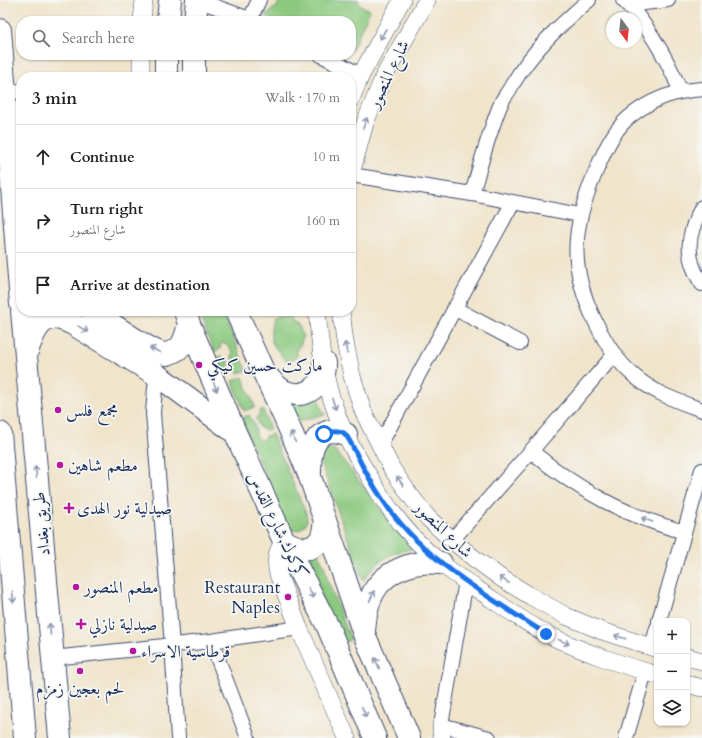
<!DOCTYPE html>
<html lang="en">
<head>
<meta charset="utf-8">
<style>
	:root { --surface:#fff; --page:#f2f2f2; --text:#222; --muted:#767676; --line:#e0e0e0 }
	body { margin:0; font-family:Cardo,Amiri,serif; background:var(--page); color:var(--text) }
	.controls { position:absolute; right:12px; bottom:12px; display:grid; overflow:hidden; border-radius:8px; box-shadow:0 1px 3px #0004 }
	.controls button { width:36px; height:36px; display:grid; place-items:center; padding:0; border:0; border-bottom:1px solid var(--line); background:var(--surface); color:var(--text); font:20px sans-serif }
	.compass { position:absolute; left:606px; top:12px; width:36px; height:36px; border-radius:50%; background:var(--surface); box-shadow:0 1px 3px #0004; rotate:165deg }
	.stop { position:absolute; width:12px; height:12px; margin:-9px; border:3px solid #1a73e8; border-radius:50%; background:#fff }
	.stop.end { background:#1a73e8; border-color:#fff; box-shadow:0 1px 4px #0008 }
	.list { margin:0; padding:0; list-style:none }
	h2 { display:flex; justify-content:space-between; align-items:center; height:52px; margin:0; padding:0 16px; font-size:17px }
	h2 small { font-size:13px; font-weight:400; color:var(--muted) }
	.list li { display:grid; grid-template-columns:26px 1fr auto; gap:12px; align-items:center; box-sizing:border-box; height:64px; padding:0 16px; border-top:1px solid var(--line) }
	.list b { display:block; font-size:15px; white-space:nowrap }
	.list p { margin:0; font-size:13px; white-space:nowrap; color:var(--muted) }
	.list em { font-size:13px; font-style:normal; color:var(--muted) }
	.icon { flex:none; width:22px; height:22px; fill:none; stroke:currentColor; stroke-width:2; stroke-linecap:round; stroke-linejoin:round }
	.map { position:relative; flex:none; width:702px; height:738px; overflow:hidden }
	.search { position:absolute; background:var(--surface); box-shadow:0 1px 3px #0004; left:16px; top:16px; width:340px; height:44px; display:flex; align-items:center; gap:10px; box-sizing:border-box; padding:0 14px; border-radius:16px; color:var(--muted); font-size:15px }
	.panel { position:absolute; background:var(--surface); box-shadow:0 1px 3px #0004; left:16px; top:72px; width:340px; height:244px; border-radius:16px }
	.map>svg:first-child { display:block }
</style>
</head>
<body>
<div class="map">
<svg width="702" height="738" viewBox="0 0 702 738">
	<rect width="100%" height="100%" fill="#f6f6f2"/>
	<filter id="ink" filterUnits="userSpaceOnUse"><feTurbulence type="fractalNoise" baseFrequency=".025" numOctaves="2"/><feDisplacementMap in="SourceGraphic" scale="8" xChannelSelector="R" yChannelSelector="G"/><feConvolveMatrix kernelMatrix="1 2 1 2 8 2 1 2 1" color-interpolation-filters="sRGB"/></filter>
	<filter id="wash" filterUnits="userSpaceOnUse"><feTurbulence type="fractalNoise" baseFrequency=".012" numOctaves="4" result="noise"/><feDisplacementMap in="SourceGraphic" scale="16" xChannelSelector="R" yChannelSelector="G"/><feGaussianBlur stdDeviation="0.9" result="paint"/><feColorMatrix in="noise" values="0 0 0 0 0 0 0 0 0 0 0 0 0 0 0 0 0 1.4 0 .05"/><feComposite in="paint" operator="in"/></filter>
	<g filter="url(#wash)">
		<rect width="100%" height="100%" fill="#f0e4ca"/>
		<path fill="#8cc97f" stroke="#547c6e" d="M280,0h79l-1,1 2,4 10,5 -19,42v-31h-75l-15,-7v-2l8,2 3,-5 4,-1z
			M197,311h25l25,60 -9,2 -7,-18 2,-2 -6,-8 -6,-2 -1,2 1,2 -2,3 -5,2z
			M286,314l3,1 4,7 6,4 4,9 -2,9 -4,5v8l-10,5c-4,-4 -5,-6 -8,-10 -2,-3 -5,-5 -6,-8 -4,-6 -2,-18 0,-25z
			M221,356l2,3 5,2 2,9 -3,5v3h-2c-4,-6 -7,-13 -7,-21z
			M243,377l12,30 -11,4 -12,-30z
			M318,397l3,10 4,8c-11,1 -20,5 -30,8l-7,-20z
			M263,409l7,20 -5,1 -5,-2 -4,-9 4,-6v-2z
			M249,415c3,5 6,10 7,16 0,4 -1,5 2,9h5l2,-4 7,-2 34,79c0,2 1,4 1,7 -2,9 -11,12 -19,9l-47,-110z
			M328,448l7,2 77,99c-24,4 -35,12 -49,32l-43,-120 2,-10z
			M316,548l9,20 3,13 23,59 -10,3 -39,-88z"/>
	</g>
	<g filter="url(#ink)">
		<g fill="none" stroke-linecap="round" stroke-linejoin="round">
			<defs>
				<path id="minor" d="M197,0l58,21
					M623,0c26,25 44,59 58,92
					M629,5l39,-5
					M250,19l9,-19
					M321,55l40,20
					M702,89c-7,1 -14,1 -21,3 -19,4 -39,14 -54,27 -15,14 -23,33 -31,52 -24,56 -28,96 0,152 9,19 20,37 36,51 21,19 45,27 70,36
					M5,92l16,-1
					M351,175l121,19 108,21
					M472,194c9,-31 17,-63 30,-93 3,-5 7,-10 10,-16 20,-34 47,-59 77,-85
					M702,207c-15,27 -18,50 0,77
					M454,308l66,35
					M157,375l-2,13 -2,25 19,232 6,93
					M380,445l133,-243
					M531,451c48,40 93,64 153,81
					M452,540l79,-89 83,-96
					M466,581l-25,144 48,13
					M659,621l43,-151
					M211,641l37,97
					M652,647l5,-19
					M53,658l158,-17 88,-13
					M626,738l19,-66"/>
				<path id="tertiary" d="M142,21l2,-21
					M141,55v22
					M351,99l10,-24 41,-75
					M351,174l14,-51 19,-47 43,-76
					M317,311c3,32 6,65 17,95 8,25 21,48 35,70 7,11 13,23 21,33 14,20 32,39 52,55 16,13 34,24 51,36 17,11 36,25 54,34 35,18 73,30 110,41
					M341,311l4,31 7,34 11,35 29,58 18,26 18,23 24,22 23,19 26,19 31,19 34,19 36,15 55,18
					M284,541c-8,11 -9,20 -6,33l21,54 48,110
					M687,657l15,4
					M687,684l15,4
					M441,725l1,13"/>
				<path id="primary" d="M168,21l2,-21
					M195,21l2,-21
					M0,30l21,274
					M194,55v22
					M166,77v-22
					M22,311l38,427
					M92,311c13,8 62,44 75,43 3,-1 8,-3 11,-5 7,-6 9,-17 11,-25
					M185,311l4,13 46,108 49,109 44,86 47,111
					M236,311c24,56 52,109 74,166l54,157 45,104
					M26,354c5,-13 11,-36 28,-36 7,0 13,3 19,6l84,51 49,36 27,20
					M267,376c6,6 11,13 19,16 21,8 39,-8 38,-29
					M0,433l25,305
					M310,473c0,-14 0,-35 17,-41 7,-2 12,-1 19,2
					M284,541c11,6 26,13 35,0 1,-1 3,-4 3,-5 2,-5 2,-11 3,-16
					M364,631c2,-30 10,-53 41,-64 5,-2 12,-4 18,-4 6,-1 12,0 18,0"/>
			</defs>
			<use href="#minor" stroke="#3b4a6e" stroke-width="16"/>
			<use href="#tertiary" stroke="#3b4a6e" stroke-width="18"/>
			<use href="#primary" stroke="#3b4a6e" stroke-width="24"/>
			<use href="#minor" stroke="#fff" stroke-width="14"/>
			<use href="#tertiary" stroke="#fff" stroke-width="17"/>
			<use href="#primary" stroke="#fff" stroke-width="22"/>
		</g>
		<defs><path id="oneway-shaft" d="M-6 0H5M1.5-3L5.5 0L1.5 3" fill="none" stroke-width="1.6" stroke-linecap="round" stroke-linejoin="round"/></defs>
		<g stroke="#8d97ae">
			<use href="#oneway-shaft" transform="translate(383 34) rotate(119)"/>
			<use href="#oneway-shaft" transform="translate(365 123) rotate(-70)"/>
			<use href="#oneway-shaft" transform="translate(83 329) rotate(32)"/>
			<use href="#oneway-shaft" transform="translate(346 348) rotate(-102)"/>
			<use href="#oneway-shaft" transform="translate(155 350) rotate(-156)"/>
			<use href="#oneway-shaft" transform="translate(215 386) rotate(67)"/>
			<use href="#oneway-shaft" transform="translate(334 404) rotate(72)"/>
			<use href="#oneway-shaft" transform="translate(293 437) rotate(-115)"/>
			<use href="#oneway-shaft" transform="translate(36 472) rotate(-95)"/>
			<use href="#oneway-shaft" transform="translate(400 481) rotate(-124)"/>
			<use href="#oneway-shaft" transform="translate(647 520) rotate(-160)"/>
			<use href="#oneway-shaft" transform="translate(504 580) rotate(-147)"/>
			<use href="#oneway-shaft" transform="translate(311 593) rotate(63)"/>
			<use href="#oneway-shaft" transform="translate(372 596) rotate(-65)"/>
			<use href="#oneway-shaft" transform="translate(13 597) rotate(85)"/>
			<use href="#oneway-shaft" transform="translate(50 629) rotate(-95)"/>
			<use href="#oneway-shaft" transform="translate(620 637) rotate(-162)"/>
			<use href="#oneway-shaft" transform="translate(564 642) rotate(25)"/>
			<use href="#oneway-shaft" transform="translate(377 663) rotate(-114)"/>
			<use href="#oneway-shaft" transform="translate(364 712) rotate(67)"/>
		</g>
	</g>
	<g fill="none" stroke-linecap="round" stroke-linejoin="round" filter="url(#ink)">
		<path stroke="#1a73e8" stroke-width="5" d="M324,434c6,-3 14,-5 20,-1 5,4 14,25 18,32 8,15 17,30 27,44 40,54 101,89 157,125"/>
	</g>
	<g fill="#b5179e" stroke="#f6f6f2" stroke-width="1.5">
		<circle cx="199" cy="365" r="4"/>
		<circle cx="58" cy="410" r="4"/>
		<circle cx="60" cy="465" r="4"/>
		<path d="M67 502h4v4h4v4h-4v4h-4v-4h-4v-4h4z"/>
		<circle cx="76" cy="587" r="4"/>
		<circle cx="288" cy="597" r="4"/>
		<path d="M79 618h4v4h4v4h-4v4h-4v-4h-4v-4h4z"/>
		<circle cx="133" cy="651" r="4"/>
		<circle cx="80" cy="671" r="4"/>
	</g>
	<g text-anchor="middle" stroke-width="3.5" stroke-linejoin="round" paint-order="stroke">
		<g font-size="17" fill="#1b2f5e" stroke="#f6f6f2">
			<text transform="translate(388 74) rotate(-64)" y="6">شارع المنصور</text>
			<text transform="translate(41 524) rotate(-95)" y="6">طريق بغداد</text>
			<text transform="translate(278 525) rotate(64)" y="6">كركوك,شارع القدس</text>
			<text transform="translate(444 529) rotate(44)" y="6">شارع المنصور</text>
		</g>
		<g font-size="17" fill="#1b2f5e" stroke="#f6f6f2" text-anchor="start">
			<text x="207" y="371">ماركت حسين كيكي</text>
			<text x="66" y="416">مجمع فلس</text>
			<text x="68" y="471">مطعم شاهين</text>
			<text x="77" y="514">صيدلية نور الهدى</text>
			<text x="84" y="593">مطعم المنصور</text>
			<text x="280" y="593" text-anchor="end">Restaurant<tspan x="280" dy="20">Naples</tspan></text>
			<text x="89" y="630">صيدلية نازلي</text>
			<text x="141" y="657">قرطاسية الاسراء</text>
			<text x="80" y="694" text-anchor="middle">لحم بعجين زمزم</text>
		</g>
	</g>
</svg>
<div class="controls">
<button>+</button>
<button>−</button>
<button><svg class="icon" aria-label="layers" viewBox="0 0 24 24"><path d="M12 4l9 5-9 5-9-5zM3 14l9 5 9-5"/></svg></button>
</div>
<svg class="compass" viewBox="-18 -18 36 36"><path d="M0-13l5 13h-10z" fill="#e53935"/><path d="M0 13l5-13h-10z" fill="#767676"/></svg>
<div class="stop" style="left:324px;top:434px"></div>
<div class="stop end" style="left:546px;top:634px"></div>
<div class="search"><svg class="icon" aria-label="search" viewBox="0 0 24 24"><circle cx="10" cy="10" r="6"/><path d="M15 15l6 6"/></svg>Search here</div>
<section class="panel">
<h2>3 min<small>Walk · 170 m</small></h2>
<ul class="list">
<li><svg class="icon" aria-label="ahead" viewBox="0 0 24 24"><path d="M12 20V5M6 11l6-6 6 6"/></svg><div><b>Continue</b></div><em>10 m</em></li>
<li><svg class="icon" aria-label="right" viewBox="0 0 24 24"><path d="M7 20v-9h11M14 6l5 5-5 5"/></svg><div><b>Turn right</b><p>شارع المنصور</p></div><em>160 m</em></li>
<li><svg class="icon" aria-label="arrive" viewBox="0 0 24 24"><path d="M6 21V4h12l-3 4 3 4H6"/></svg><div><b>Arrive at destination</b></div></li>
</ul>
</section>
</div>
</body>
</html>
